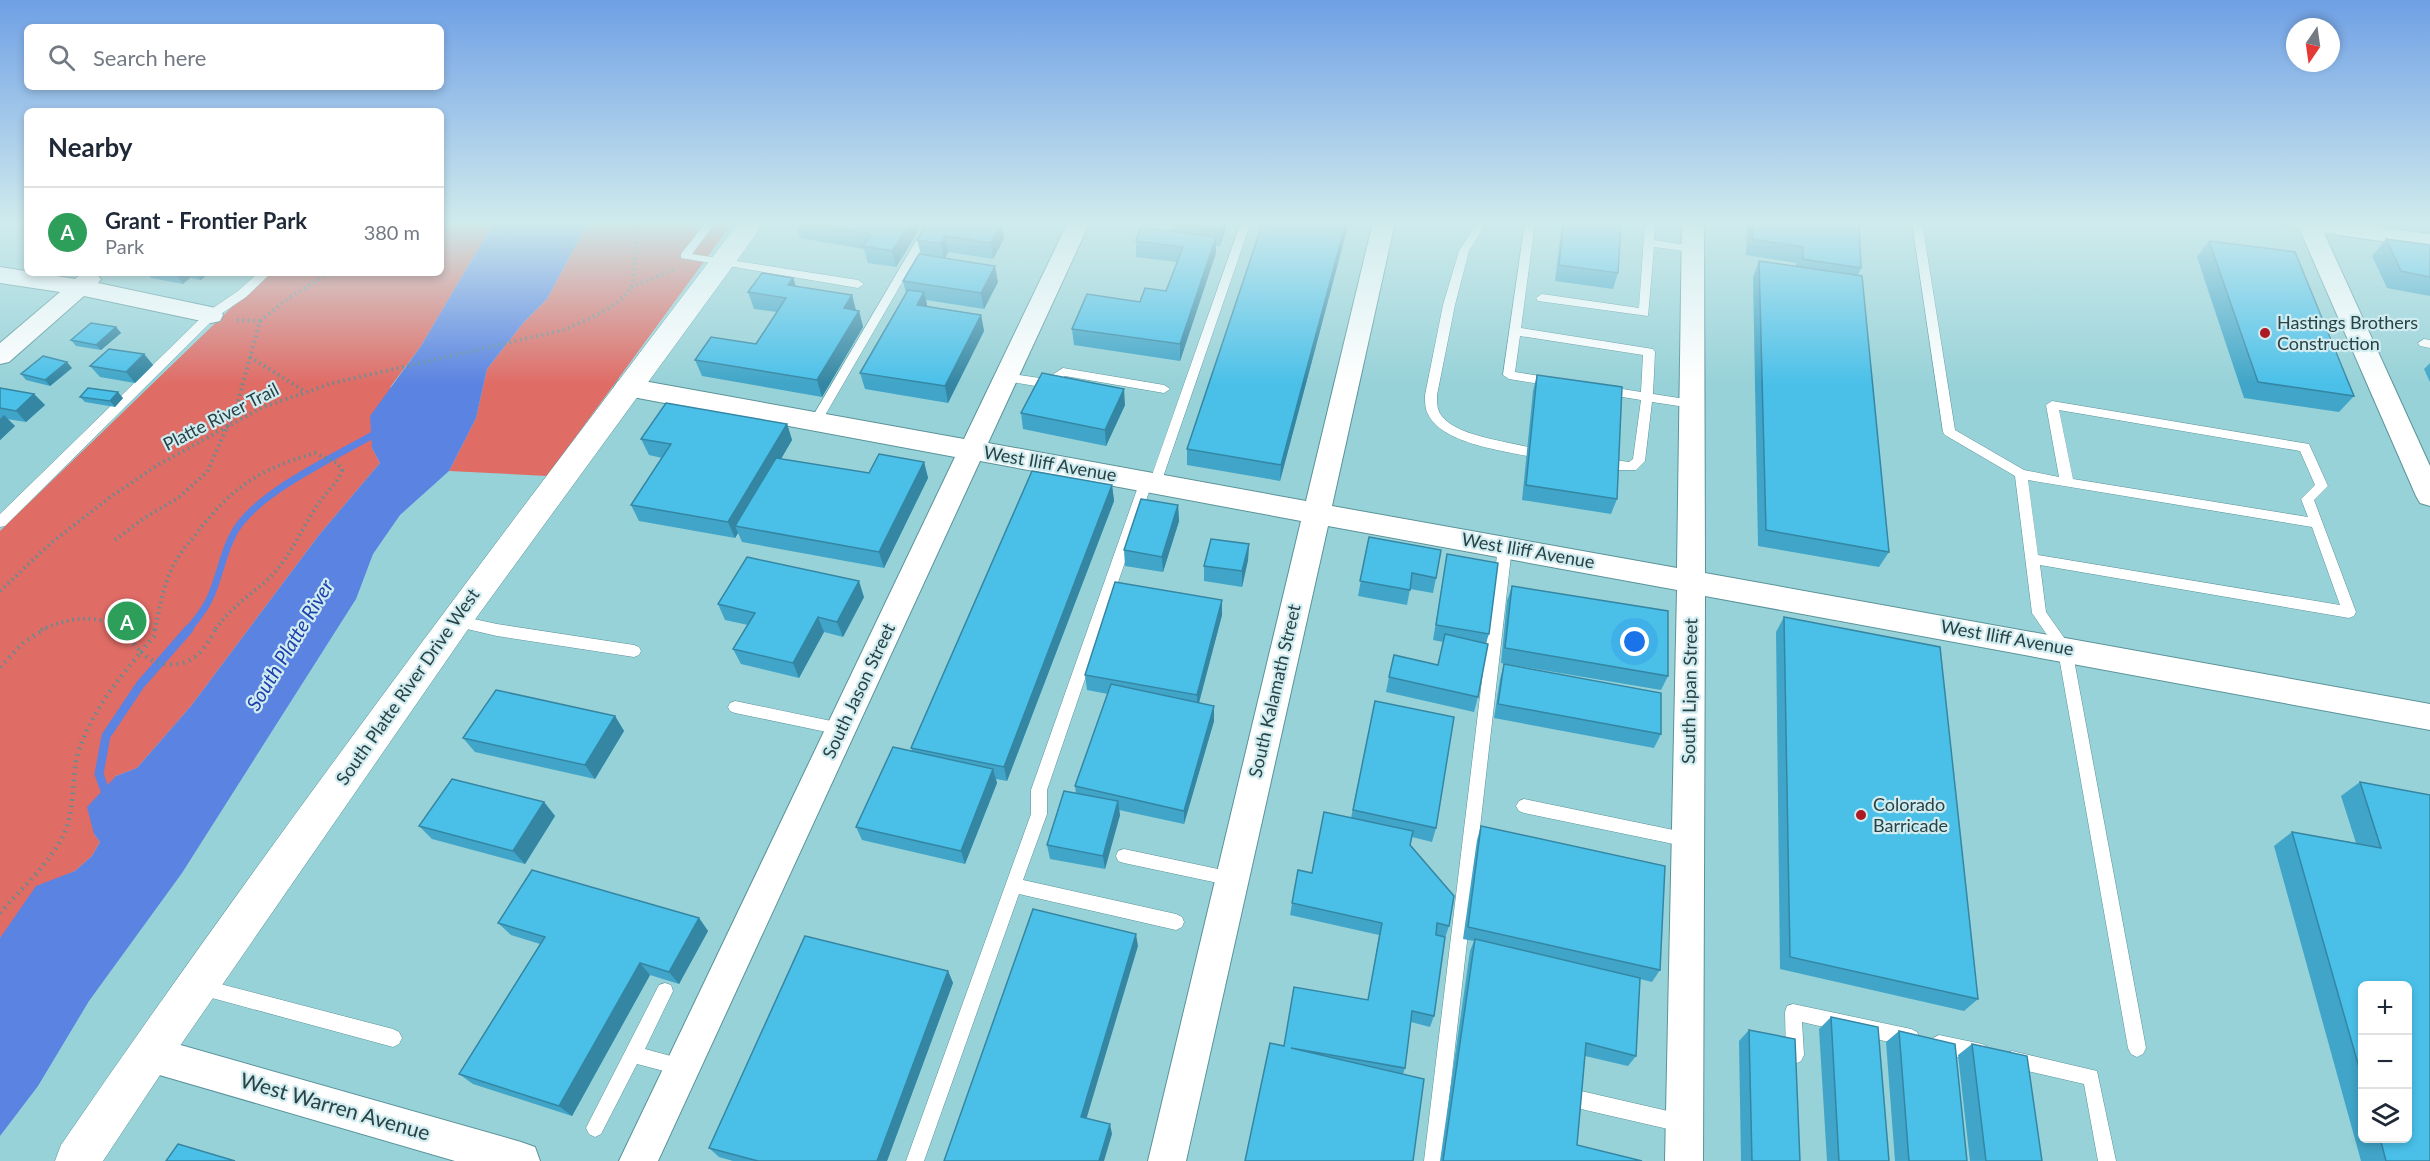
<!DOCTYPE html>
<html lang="en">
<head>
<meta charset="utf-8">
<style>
	:root { --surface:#fff; --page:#f2f2f3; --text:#1f2937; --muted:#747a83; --line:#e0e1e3; --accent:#d93025 }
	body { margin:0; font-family:Lato,sans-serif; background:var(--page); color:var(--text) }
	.controls { position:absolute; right:18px; bottom:18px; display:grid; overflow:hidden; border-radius:9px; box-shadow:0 3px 9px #0003 }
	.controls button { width:54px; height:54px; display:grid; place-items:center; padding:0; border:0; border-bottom:2px solid var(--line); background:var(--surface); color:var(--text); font:30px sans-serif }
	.compass { position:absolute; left:2286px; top:18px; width:54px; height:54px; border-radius:50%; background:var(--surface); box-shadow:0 3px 9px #0003; rotate:193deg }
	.you { position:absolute; left:1635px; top:642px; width:21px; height:21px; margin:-15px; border:4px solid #fff; border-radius:50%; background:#1a73e8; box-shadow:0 0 0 9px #1a73e833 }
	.badge { display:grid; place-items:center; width:39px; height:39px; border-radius:50%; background:var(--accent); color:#fff; font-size:20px; font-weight:700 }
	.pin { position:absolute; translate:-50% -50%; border:3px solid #fff; box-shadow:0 2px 6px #0006 }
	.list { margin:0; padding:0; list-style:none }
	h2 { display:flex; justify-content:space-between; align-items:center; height:78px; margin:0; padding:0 24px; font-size:26px }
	h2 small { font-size:20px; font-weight:400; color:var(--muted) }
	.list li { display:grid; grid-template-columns:39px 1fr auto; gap:18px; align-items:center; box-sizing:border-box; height:90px; padding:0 24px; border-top:2px solid var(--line) }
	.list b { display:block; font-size:22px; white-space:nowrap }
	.list p { margin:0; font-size:20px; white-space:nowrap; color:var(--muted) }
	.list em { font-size:20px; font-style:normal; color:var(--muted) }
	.icon { flex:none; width:33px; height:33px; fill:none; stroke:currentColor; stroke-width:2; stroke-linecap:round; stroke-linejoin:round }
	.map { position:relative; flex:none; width:2430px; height:1161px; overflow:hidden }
	.search { position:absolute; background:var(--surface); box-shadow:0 3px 9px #0003; left:24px; top:24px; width:420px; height:66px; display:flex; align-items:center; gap:15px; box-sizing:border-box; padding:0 21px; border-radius:9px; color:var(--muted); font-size:22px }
	.panel { position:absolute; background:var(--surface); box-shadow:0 3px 9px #0003; left:24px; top:108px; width:420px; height:168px; border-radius:9px }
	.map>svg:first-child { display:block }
</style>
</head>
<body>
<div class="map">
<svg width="2430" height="1161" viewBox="0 0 2430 1161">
	<rect width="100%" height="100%" fill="#97d2d8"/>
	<path fill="#e06c66" d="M441,222h53l-73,124 -30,40 -19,62 8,15 -61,72 -128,171 -54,62 -21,8 -22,58 6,8 -8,14 -17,15 -17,8 -58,59v-407l267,-258h174z
		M588,222h145l-186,254 -98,-5 27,-53 11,-49 36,-46 24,-24z"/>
	<path fill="#5b83e1" d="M494,222h94l-41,77 -24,24 -36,46 -11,49 -27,53 -49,44 -27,39 -17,45 -174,274 -93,128 -51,85 -38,50v-198l36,-52 39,-15 17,-15 8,-14 -6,-8 -7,-27 29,-31 21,-8 54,-62 128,-171 61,-72 -8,-15 -2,-32 51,-70z"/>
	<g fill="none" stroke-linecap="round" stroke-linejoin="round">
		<path stroke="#5b83e1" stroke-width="7" d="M188,630c7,-9 16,-19 21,-30 11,-22 13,-47 26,-69 24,-40 102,-75 143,-99"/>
		<path stroke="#5b83e1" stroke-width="9" d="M107,796l-8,-22 7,-38 34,-51 49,-56"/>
		<defs>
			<path id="lane" d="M1,222h12l-13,9z
				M706,222h10l-24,32 166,26 6,4 -6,4 -177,-30v-4z
				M927,222h10l-117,202h-8l-2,-3z
				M1241,222h10l-90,261 -2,3h-8l-104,304v24l-24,66 153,34 6,3 2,5 -2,5 -6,3 -157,-36 -95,267h-18l125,-347v-24l109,-309 6,-5 5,2z
				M1477,222h10l-18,29 -14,54 -18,90c0,4 0,10 1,14 8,27 71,32 93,39l2,3 -2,3 -4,2c-28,-6 -92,-14 -101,-47 -1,-4 -1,-10 -1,-14l18,-90 16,-54z
				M1525,222h10l-14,106 132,21 2,3 -2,42 39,6 6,4 -6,4 -40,-6 -7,59 -9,9h-22l-6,-5 6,-5 15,2 4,-3 8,-59 -37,-6 -6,-4 6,-4 37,6 2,-37 -123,-19 -5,36 38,6 6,4 -6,4 -44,-7 -6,-4z
				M1645,222h10l-1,18 39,6 5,3 -5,3 -39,-5 -6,69 -110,-15 -2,-3 6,-4 97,14z
				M1912,222h10l33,208 69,40 35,7 -13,-72 6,-4 257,43 19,42 -14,14 42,112 -2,4 -5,2 -309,-53 6,47 26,37 74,399 -3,6 -6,3 -6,-3 -3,-6 -70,-397 -26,-38 -17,-137 -70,-41 -2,-3zM2059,410l241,41 15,34 -14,14 7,18 -235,-38zM2028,480l284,47 28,78 -302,-50z
				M258,273h13l-25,24 -31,21 -210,208 -5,1v-13l207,-202 31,-21z
				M2424,339l6,1v8l-10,-2 -2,-3z
				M1063,368l101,17 6,4 -6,4 -99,-17 -17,12 -42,-7 -6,-4 6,-4 40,6z
				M1505,542l7,5 -70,614h-18l74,-614z
				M455,615l42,9 137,21 5,2 2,4 -2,4 -5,2 -137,-21 -47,-11 -2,-4 2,-4z
				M735,701l106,22 5,2 2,4 -2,4 -5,2 -106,-22 -5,-2 -2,-4 2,-4z
				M1524,799l164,34 6,2 2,5 -2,5 -6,2 -164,-34 -5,-2 -3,-5 3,-5z
				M1124,849l108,23 6,2 2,5 -2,5 -6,2 -108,-23 -6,-2 -2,-5 2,-5z
				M201,979l192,50 6,3 3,6 -3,6 -6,3 -192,-52 -6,-2 -2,-6 2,-6z
				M665,983l6,2 2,6 -28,58 44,12 3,6 -3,6 -6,3 -46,-12 -36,70 -6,3 -6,-3 -3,-6 3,-6 70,-137z
				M1793,1004l118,25 6,3 3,6 -3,6 -6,3 -109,-25 2,33 -3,6 -6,3 -6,-3 -3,-6 -1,-43 2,-6z
				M1939,1035l43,9 6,3 3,6 -3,6 -6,3 -43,-9 -6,-3 -3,-6 3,-6z
				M2012,1051l85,20 19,90h-18l-14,-77 -78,-18 -3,-6 3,-6z
				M1581,1091l100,23 6,3 3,6 -3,6 -6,3 -100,-23 -6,-3 -3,-6 3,-6z"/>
			<path id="street" d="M1068,222h22l-102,221 318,58 67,-279h22l-63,284 345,62 5,-346h22l1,351 725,131v26l-725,-134 -2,565h-38l12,-571 -349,-64 -142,635h-38l153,-640 -321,-60 -322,700h-39l336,-704 -328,-61 -9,-3 -4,-6 4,-6 9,-3 337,61z
				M2285,222h59l86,12v14l-106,-15 106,233v40l-10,-3 -4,-7 -116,-266 -12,-3z
				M0,267l75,12 6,-5 14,-1 6,6 -3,4 113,24 9,2 3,6 -3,6 -9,2 -127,-27 -75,66 -9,2v-21l60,-51 -60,-9z
				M149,1036l372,106 14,5 5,14h-85l-306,-89 -13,-5 -5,-13 5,-13z"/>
			<path id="secondary" d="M739,222h26l-294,403 -307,444 -61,92h-48l6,-16c216,-315 447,-619 678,-923z"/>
		</defs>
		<use href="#lane" stroke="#5a9399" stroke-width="1"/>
		<use href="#street" stroke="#5a9399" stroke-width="2"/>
		<use href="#secondary" stroke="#5a9399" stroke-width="1"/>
		<path stroke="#628d91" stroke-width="4" stroke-dasharray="1.5 4" stroke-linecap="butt" d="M631,287l44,-18
			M260,321l29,-23 40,-25
			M250,357l54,34
			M115,540l29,-22 34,-20 29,-26 30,-67 23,-84 -25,-1
			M0,591l51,-48 58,-45 47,-32 107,-59 70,-24 230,-53c19,-8 58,-23 68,-43 5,-11 3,-47 9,-65
			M41,630c28,-13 55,-17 82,0
			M155,630c4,-21 8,-43 17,-62 6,-13 15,-23 24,-34 35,-46 63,-65 119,-81l22,10 5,7c-5,15 -16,22 -24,34 -16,24 -26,50 -46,71 -19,19 -42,32 -57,55"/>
		<path stroke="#628d91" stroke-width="4.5" stroke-dasharray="1.5 5" stroke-linecap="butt" d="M121,629l20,23
			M141,652c7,7 14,11 25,12 27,3 38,-14 50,-35
			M141,652l13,-16 1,-7
			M0,667l24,-25 21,-13
			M0,913c20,-23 51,-51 64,-79 10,-22 8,-48 12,-72 7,-38 40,-81 65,-110"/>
		<use href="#lane" fill="#fff" fill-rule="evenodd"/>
		<use href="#street" fill="#fff" fill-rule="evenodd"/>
		<use href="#secondary" fill="#fff" fill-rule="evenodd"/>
	</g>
	<path fill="#40a5c8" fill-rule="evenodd" d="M795,222h129l-28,45 -28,-4 -4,-14 -64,-11z
		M1002,222l2,17 -11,20 -45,-7 -3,6 53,24 -14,27 -58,-9 1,6 54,9 3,16 -36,72 -83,-14 -5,-16 46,-80 -3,-12 18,-26 -4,-15z
		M1349,222l-69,259 -93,-16v-16z
		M1562,222h59l-3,51 -5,16 -58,-8z
		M1747,222h112l2,46 -3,7 31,277 -10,15 -121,-21 -5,-269 6,-16 37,5v-3l-50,-8z
		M1171,223l55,6 -6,17h-4v7l-36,108 -106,-16 -2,-16 94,-38 11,-29 -41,-5v-16l35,-10z
		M2386,239l44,6v51l-43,-8 -15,-32z
		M2209,241l145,155 -15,16 -95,-14 -47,-141z
		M147,273h62l-8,7 -11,-2 -7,6 -32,-6z
		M793,278l3,8 56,9 4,15 3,1 4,16 -41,70 -120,-21 -7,-16 61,-16 21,-32 -23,-3 -6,-17z
		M116,327l5,6 -20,17 -25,-4 -5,-6z
		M144,354l9,11 -18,18 -35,-6 -10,-11z
		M2430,363v19l-6,-13z
		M72,368l-22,18 -24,-6 -5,-6z
		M1537,375l80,124 -6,15 -89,-14 11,-109z
		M0,388l34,6 11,11 -19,17 -19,-3 8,7 -15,14z
		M80,397l43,1 -8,9 -30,-5z
		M1125,405l-19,41 -83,-17 -2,-16z
		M787,424l5,16 -11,19 88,14 55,-11 4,16 -44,90 -142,-26 -4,-9 -3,5 -96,-17 -8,-16 31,-47 -13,-3 -8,-16z
		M1112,485l2,16 -107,280 -11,-2 1,4 -32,81 -103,-24 -6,-13 56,-76 -1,-3z
		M1178,505l1,16 -16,51 -38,-6 -1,-16z
		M1369,537l67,41 -3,15 -23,-4 -3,16 -49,-9z
		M1249,544l-1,16 -6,27 -38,-6v-15z
		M1447,554l42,80 -3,9 -8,54 -4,15 -88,-20 3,-15 49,-12 5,-23 -10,-2z
		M1512,586l156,90 -7,14 -160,-27 6,-62z
		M864,597l-21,40 -19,-5 -25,46 -58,-14 -8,-15 15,-24 -23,-5 -7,-16z
		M1222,600v15l-23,88 15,3v15l-30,103 -65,-14 1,5 -15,54 -55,-10 -3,-14 29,-51 -1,-8 33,-92 -21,-4 -2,-15z
		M1784,617l194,382 -14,12 -184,-42 -4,-337z
		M1504,664l157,70 -7,14 -160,-30 6,-39z
		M1375,701l61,127 -4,14 -20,-5 -2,8 39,81 -4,12 -11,78 -4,11 -19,-5 -6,46 -2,6 -119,-28 84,-46 11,-65 -89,-20 2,-12 20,-30 39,-55z
		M615,716l9,15 -29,48 -120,-27 -12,-14z
		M2360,782l70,13v366h-69l-87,-315 18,-14 64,11 -15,-47zM2362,986l46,152h-46z
		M544,802l11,14 -30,48 -93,-25 -13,-13z
		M1481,826l179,144 -8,12 -12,-3 -4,77 -8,10 -43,-10 -8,89 65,16h-202l30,-210 4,-10 -11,-2 14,-99z
		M699,918l9,13 -29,53 -29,-9 -78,141 -99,-32 -14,-10 81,-130 -29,-9 -13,-12z
		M948,971l5,12 -66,178h-154l-14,-4 -10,-9z
		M1831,1017l58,144h-62l-8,-132z
		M1749,1030l51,131h-59l-2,-120z
		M1899,1031l68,130h-72l-9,-119z
		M1972,1044l70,117h-72l-12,-106z"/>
	<path fill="#3486a3" d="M911,222h13l-28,45 -4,-16z
		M1002,222l2,17 -11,20 -2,-16z
		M1223,222h3v7l-6,17 1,-16z
		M1346,222h3l-69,259 1,-16z
		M945,236l3,16 -4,8 -3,-16z
		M1216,237v16l-36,108v-17z
		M995,266l3,16 -14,27 -3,-16z
		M175,273h11l4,5 -7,6z
		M195,273h14l-8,7z
		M793,278l5,16 -10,-9z
		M924,292l4,17 -11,-4z
		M852,295l4,17 -12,-4z
		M859,311l4,16 -41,70 -5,-17z
		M981,315l3,16 -36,72 -3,-17z
		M116,327l5,6 -20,17 -5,-5z
		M144,354l9,11 -18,18 -9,-11z
		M67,362l5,6 -22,18 -5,-6z
		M1124,389l1,16 -19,41 -1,-16z
		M118,392l5,6 -8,9 -5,-6z
		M34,394l11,11 -19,17 -10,-11z
		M4,415l11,11 -15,14v-21z
		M787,424l5,16 -51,87 -6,-1 3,7 -3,5 -7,-16z
		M924,462l4,16 -44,90 -5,-16z
		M1112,485l2,16 -107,280 -3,-14z
		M1178,505l1,16 -16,51 -1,-15z
		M1249,544l-1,16 -6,27v-16z
		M859,581l5,16 -21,40 -6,-15z
		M1222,600v15l-25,95v-15z
		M818,617l6,15 -25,46 -6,-15z
		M1214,706v15l-30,103v-13z
		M615,716l9,15 -29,48 -10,-14z
		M993,769l4,14 -32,81 -4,-13z
		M1118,801l2,14 -15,54 -2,-13z
		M544,802l11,14 -30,48 -12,-13z
		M699,918l9,13 -29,53 -10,-12z
		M1136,934l2,12 -54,181 -3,-10z
		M640,963l10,12 -78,141 -13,-10z
		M948,971l5,12 -66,178h-10z
		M1110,1124l2,10 -8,27h-5z"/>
	<path fill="#4ac0e9" stroke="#3486a3" stroke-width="1.5" d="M795,222h116l-19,29 -29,-5 8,-12z
		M928,222h74l-11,21 -46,-7 -4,8 -24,-4z
		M1172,222h51l-2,8 -50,-7z
		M1263,222h83l-65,243 -94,-16z
		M1564,222h57l-3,51 -59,-8z
		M1753,222h106l2,46 -58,-9v-12l-51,-8z
		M1141,227l75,10 -36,107 -108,-15 15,-35 53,8 5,-14 21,3 17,-44 -47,-6z
		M2386,239l44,6v32l-29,-6z
		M2209,241l86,11 59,144 -96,-14z
		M919,254l76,12 -14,27 -78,-12z
		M1759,261l103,15 27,276 -123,-22z
		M762,273l31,5 -5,7 64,10 -8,13 15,3 -42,69 -122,-20 16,-23 45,7 30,-46 -38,-6z
		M908,290l16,2 -7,13 64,10 -36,71 -85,-13z
		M91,323l25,4 -20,18 -25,-5z
		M109,349l35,5 -18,18 -36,-6z
		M43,356l24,6 -22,18 -24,-6z
		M1042,373l82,16 -19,41 -84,-17z
		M1537,375l85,12 -5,112 -91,-14z
		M0,388l34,6 -18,17 -16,-3z
		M88,388l30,4 -8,9 -30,-4z
		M666,403l121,21 -59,98 -97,-17 40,-61 -30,-5z
		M879,454l45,8 -45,90 -144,-26 41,-68 93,15z
		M1032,471l80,14 -108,282 -93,-19z
		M1141,499l37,6 -16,52 -38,-7z
		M1369,537l72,13 -5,28 -24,-5 -2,17 -50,-9z
		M1211,539l38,5 -7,27 -38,-5z
		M1447,554l51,9 -9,71 -53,-9z
		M747,557l112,24 -22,41 -19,-5 -25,46 -60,-14 22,-36 -37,-9z
		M1115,582l107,18 -25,95 -112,-20z
		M1512,586l156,25v65l-163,-28z
		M1784,617l156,30 38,352 -188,-42z
		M1445,634l43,10 -10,53 -89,-20 5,-22 44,10z
		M1504,664l157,29v41l-163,-30z
		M1111,684l103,22 -30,105 -109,-25z
		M496,690l119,26 -30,49 -122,-27z
		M1375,701l79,16 -18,111 -83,-18z
		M893,747l100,22 -32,82 -105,-24z
		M452,779l92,23 -31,49 -94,-25z
		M2360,782l70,13v366h-44l-6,-23h28v-152h-46v92l-70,-246 89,16z
		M1064,791l54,10 -15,55 -56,-11z
		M1324,812l89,19 -3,14 44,51 -5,30 -12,-3 -1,12 9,2 -11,79 -22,-5 -7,57 -114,-20 133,31 -11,82h-168l25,-118 14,3 10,-59 74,13 14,-77 -90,-20 6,-33 14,3z
		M1481,826l184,40 -5,104 -192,-43z
		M532,870l167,48 -30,54 -29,-9 -81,143 -100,-32 86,-137 -47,-14z
		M1033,909l103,25 -55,183 29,7 -11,37h-155z
		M805,936l143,35 -71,190h-119l-49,-13z
		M1475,939l165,39 -4,78 -50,-13 -9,102 65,16h-199z
		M1831,1017l47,10 11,134h-50z
		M1749,1030l46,9 5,122h-48z
		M1899,1031l56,13 12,117h-58z
		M1972,1044l55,12 15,105h-56z
		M178,1144l57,17h-69z"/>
	<linearGradient id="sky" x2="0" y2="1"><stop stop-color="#6fa0e5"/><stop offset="0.58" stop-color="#d0ebed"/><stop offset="1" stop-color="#d0ebed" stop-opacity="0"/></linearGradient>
	<rect width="2430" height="384" fill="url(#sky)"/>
	<g fill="#ad1a23" stroke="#d0ecf0" stroke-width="2">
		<circle cx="2265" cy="333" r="6"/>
		<circle cx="1861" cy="815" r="6"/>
	</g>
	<g text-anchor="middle" stroke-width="4.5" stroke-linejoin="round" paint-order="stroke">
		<g font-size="18" fill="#294244" stroke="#d0ecf0" text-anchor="start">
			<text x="2277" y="329">Hastings Brothers<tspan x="2277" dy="21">Construction</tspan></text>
			<text x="1873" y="811">Colorado<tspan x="1873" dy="21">Barricade</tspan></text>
		</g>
		<g font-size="18" fill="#294244" stroke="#d0ecf0">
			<text transform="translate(221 417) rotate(-27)" y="6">Platte River Trail</text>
			<text transform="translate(1050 464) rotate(10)" y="6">West Iliff Avenue</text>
			<text transform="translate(1528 551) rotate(10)" y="6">West Iliff Avenue</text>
			<text transform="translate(2007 638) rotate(10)" y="6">West Iliff Avenue</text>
			<text transform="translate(408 687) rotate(-55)" y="6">South Platte River Drive West</text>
			<text transform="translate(859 691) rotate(-65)" y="6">South Jason Street</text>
			<text transform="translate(1275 691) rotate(-77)" y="6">South Kalamath Street</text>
			<text transform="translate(1690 691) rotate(-89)" y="6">South Lipan Street</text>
		</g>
		<g font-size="20" font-style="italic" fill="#1d41ae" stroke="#d0ecf0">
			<text transform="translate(290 645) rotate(-59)" y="7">South Platte River</text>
		</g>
		<g font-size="21" fill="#294244" stroke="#d0ecf0">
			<text transform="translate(335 1107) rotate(16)" y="7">West Warren Avenue</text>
		</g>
	</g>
</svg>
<div class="controls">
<button>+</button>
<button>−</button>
<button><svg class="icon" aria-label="layers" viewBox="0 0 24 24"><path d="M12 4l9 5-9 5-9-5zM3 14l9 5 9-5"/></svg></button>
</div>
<svg class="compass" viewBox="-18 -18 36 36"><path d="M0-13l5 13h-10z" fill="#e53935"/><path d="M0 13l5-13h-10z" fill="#747a83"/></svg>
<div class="you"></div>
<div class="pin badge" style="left:127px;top:621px;background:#2e9e5b">A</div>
<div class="search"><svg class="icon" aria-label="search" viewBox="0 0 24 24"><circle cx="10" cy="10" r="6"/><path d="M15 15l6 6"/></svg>Search here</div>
<section class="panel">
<h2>Nearby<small></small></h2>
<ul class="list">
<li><span class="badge" style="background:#2e9e5b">A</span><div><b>Grant - Frontier Park</b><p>Park</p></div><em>380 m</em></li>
</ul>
</section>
</div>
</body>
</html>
